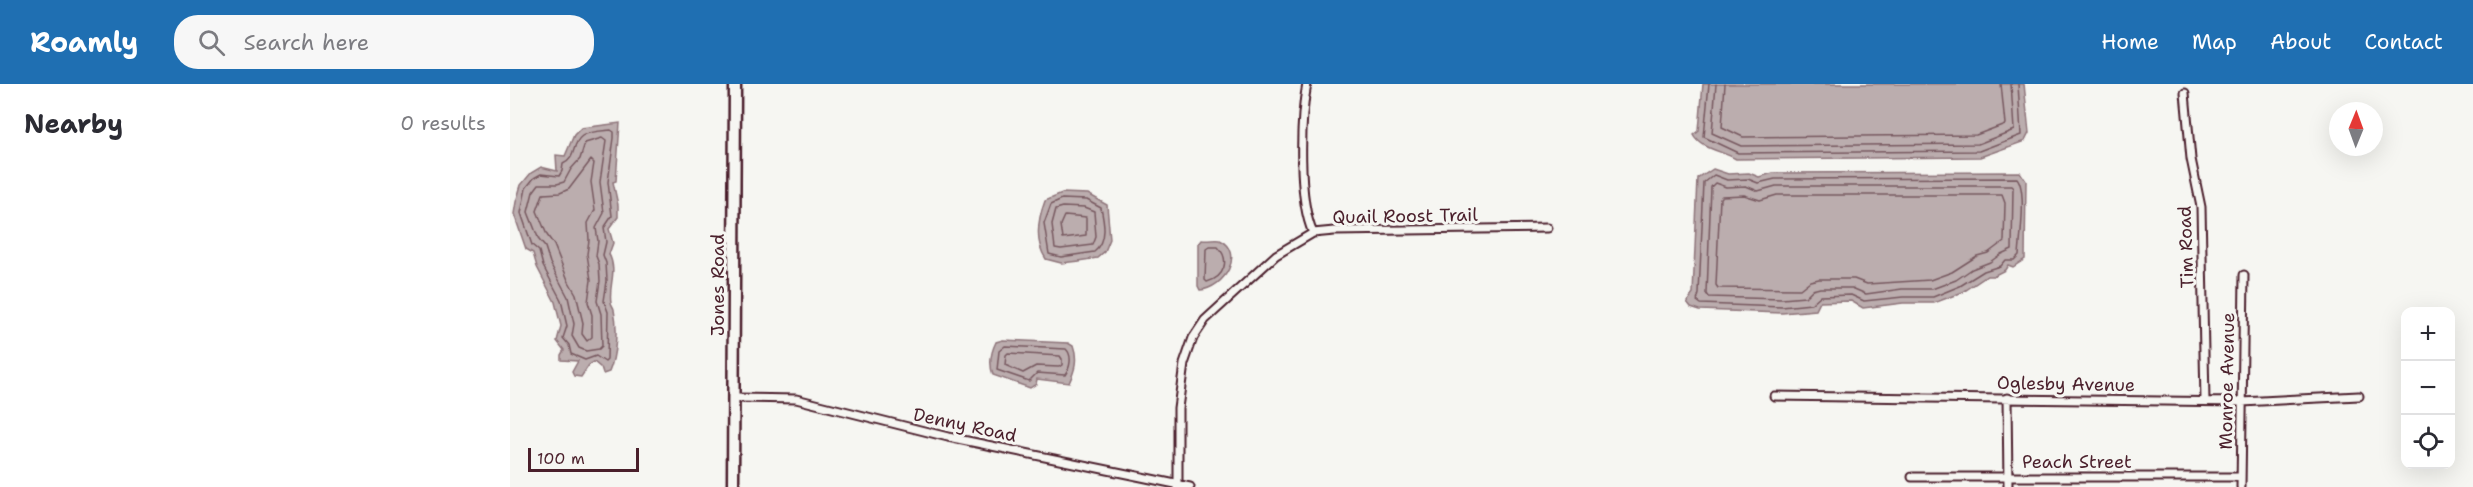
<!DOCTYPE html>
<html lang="en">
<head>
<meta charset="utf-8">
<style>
	:root { --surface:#fff; --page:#f7f7f7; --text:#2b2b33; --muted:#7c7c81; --line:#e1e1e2; --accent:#1f6fb2 }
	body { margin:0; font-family:"Shantell Sans",sans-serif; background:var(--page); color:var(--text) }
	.controls { position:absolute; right:18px; bottom:18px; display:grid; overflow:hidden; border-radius:12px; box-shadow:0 6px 24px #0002 }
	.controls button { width:54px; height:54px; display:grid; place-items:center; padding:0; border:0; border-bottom:2px solid var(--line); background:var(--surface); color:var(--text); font:30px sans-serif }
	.compass { position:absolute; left:1819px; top:18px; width:54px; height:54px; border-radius:50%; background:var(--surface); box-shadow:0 6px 24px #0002; rotate:1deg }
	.scale { position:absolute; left:18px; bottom:15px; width:111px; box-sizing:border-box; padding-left:6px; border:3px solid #4a1f2b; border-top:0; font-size:16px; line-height:21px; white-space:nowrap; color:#4a1f2b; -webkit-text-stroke:4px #f6f6f2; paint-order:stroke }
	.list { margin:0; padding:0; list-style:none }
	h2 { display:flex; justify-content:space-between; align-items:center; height:78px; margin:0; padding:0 24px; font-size:26px }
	h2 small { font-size:20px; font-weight:400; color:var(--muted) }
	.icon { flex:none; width:33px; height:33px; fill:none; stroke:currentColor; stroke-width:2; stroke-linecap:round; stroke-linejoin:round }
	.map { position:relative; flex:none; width:1963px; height:403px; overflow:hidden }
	header { display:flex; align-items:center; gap:36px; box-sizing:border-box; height:84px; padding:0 30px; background:var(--accent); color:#fff }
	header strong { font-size:28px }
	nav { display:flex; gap:33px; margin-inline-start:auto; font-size:21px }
	.search { width:420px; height:54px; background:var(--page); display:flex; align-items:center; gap:15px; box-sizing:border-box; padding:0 21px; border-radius:24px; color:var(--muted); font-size:22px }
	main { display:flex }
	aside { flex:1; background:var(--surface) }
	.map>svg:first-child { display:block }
</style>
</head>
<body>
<header>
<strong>Roamly</strong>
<div class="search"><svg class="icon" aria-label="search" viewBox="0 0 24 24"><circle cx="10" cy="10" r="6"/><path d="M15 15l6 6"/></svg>Search here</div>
<nav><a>Home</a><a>Map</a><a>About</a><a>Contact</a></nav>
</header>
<main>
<aside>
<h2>Nearby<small>0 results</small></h2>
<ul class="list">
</ul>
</aside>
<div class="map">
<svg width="1963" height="403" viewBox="0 0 1963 403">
	<rect width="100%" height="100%" fill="#f6f6f2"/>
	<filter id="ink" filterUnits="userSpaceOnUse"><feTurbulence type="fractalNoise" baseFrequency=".0167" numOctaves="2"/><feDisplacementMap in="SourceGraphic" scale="12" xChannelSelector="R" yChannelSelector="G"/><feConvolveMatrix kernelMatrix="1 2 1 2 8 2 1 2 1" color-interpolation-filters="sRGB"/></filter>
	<g filter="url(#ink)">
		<path fill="#bbadae" stroke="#8e747a" stroke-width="1.5" d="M1193,0h321l5,49 -4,8 -45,16 -244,2c-13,-8 -35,-10 -42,-24l5,-4z
			M110,39l-4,58 -3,1 5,23v12l-9,12 4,14 -4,11c9,18 -1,32 2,48 0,3 3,5 3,8 4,18 2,46 -5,62l-6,2 -2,-6 -7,-6 -5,3 -8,12 -7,-1 -2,-4 6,-11 -17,-1v-5l3,-5 -7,-9 4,-15 -6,-24 -18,-35 -4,-14 -7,-4 -12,-35 2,-12 5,-17 10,-12 10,-6 16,4 -1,-16 9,1 9,-21 7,-7z
			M1203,85l15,5 21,-1 10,4 14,-4 247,-1 6,9 -1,78 -12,8 -5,-2 -3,5 -12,6h-6l-24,16 -29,11h-31l-40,5 -12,-7 -31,1 -4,8 -34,3 -82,-3 -9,-3 -4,-5 6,-8 5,-115z
			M552,109l25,1 20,11 3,35 -5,12 -7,6 -19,3 -18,2 -15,-4c-12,-18 -8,-40 -1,-59z
			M691,156c6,1 15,-1 19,0 26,12 4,49 -20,50l-2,-4v-42z
			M493,256l65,3 5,3c5,14 2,24 -4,37l-32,-4 -1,5 -6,4 -37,-13c-4,-11 -2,-23 3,-33z"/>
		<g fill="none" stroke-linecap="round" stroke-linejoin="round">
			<path stroke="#77585f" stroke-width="1.5" d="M1199,0l-5,53 34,16 241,-2 42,-16 -3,-51
				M1206,0l-4,49 29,13 237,-2 36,-14 -3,-46
				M1215,0l-3,43 21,10 233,-2 29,-11 -4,-40
				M101,46l3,2v6l-6,44 4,34 -8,12 2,14 -3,13 3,8 1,18 -3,20 4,11 -1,48 -2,2 -9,-6 -11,4 -14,-6 -2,-9 -6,-7 4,-12 -6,-26 -18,-34 -4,-15 -7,-6 -11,-32 5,-25 8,-10 7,-4 18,2 3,-5 1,-7c14,-6 8,-20 19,-28 7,-5 20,-5 29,-6z
				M92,54l4,3 -6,41 4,31 -8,15 2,13 -2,15 3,8 1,17 -3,20 4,13 1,32 -3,3 -13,2 -7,-3 -7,-12 2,-12 -6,-27 -18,-34 -5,-16 -6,-7 -11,-28 5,-20 6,-8h18l7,-2 7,-13 9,-10 5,-16z
				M81,76l3,3 -3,19 4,28 -7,13 1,17 -2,14 4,26 -3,22 4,13v22l-5,4 -5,-7 1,-11 -7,-29 -8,-14 -14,-35 -7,-10 -10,-24 6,-17 17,-1 9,-4z
				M1204,91l13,5 21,-1 10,4 17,-4 242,-1c10,12 3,61 2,77l-5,5h-9l-5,6 -16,5 -24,15 -27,11h-30l-39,4 -13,-6 -31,1 -9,8 -29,3 -81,-3 -4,-3 2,-7 5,-111z
				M1205,99l11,4 20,-1 12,5 18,-5h235l2,2 -1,61 -11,5 -11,8 -18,7 -16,11 -24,9h-30l-36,5 -14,-6h-32l-8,2 -7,7 -23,2 -73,-2 -2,-3 4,-107z
				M1234,111l16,5 17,-5h225l3,8 -1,38 -16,12 -11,3 -25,16 -22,8 -63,4 -13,-5h-35l-9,2 -10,8 -82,-1 -2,-3 4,-87 2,-2z
				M552,115l24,1 15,8c3,14 7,34 -6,44l-34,5 -12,-3 -5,-31 7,-19z
				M553,123l21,1 10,4 2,25 -3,8 -32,4 -6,-1 -3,-24 4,-15z
				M555,132l21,2v18l-23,3 -2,-14z
				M699,163h9c12,13 7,30 -11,35l-2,-2 1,-31z
				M495,262l61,3c7,7 4,19 -1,26l-28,-2 -8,8 -32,-11 2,-19z
				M498,269l52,3 2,3v6l-3,2 -23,-1 -13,7 -18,-8 1,-10z"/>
			<defs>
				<path id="street" d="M797,0c-7,36 -9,117 6,149
					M1675,9l6,66 10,48 4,194
					M1264,312l468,6 117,-6
					M224,314l62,1 152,38 242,50
					M1497,314l1,89
					M1402,393h329
					M668,403v-79l6,-44 9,-26 12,-18 71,-65 37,-22 21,-2 213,-3
					M1731,403l3,-212"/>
				<path id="secondary" d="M223,403l2,-403"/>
			</defs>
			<use href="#street" stroke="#4a1f2b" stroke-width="11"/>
			<use href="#secondary" stroke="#4a1f2b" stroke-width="15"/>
			<use href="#street" stroke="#f6f6f2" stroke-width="7"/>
			<use href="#secondary" stroke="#f6f6f2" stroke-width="10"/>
		</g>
	</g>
	<g text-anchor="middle" stroke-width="6" stroke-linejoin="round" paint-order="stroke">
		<g font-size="18" fill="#4a1f2b" stroke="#f6f6f2">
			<text transform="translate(895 132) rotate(-1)" y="6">Quail Roost Trail</text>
			<text transform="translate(1676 163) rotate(-92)" y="6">Tim Road</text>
			<text transform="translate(208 201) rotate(-90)" y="6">Jones Road</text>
			<text transform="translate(1717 297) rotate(-89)" y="6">Monroe Avenue</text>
			<text transform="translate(1556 300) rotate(1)" y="6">Oglesby Avenue</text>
			<text transform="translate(455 341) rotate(12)" y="6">Denny Road</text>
			<text x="1567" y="384">Peach Street</text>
		</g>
	</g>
</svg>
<div class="controls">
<button>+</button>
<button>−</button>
<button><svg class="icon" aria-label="locate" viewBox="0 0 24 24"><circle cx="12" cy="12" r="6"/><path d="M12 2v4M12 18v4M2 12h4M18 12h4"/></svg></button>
</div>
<svg class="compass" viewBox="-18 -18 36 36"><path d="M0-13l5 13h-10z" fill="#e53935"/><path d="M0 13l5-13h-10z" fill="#7c7c81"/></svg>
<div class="scale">100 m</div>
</div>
</main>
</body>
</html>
